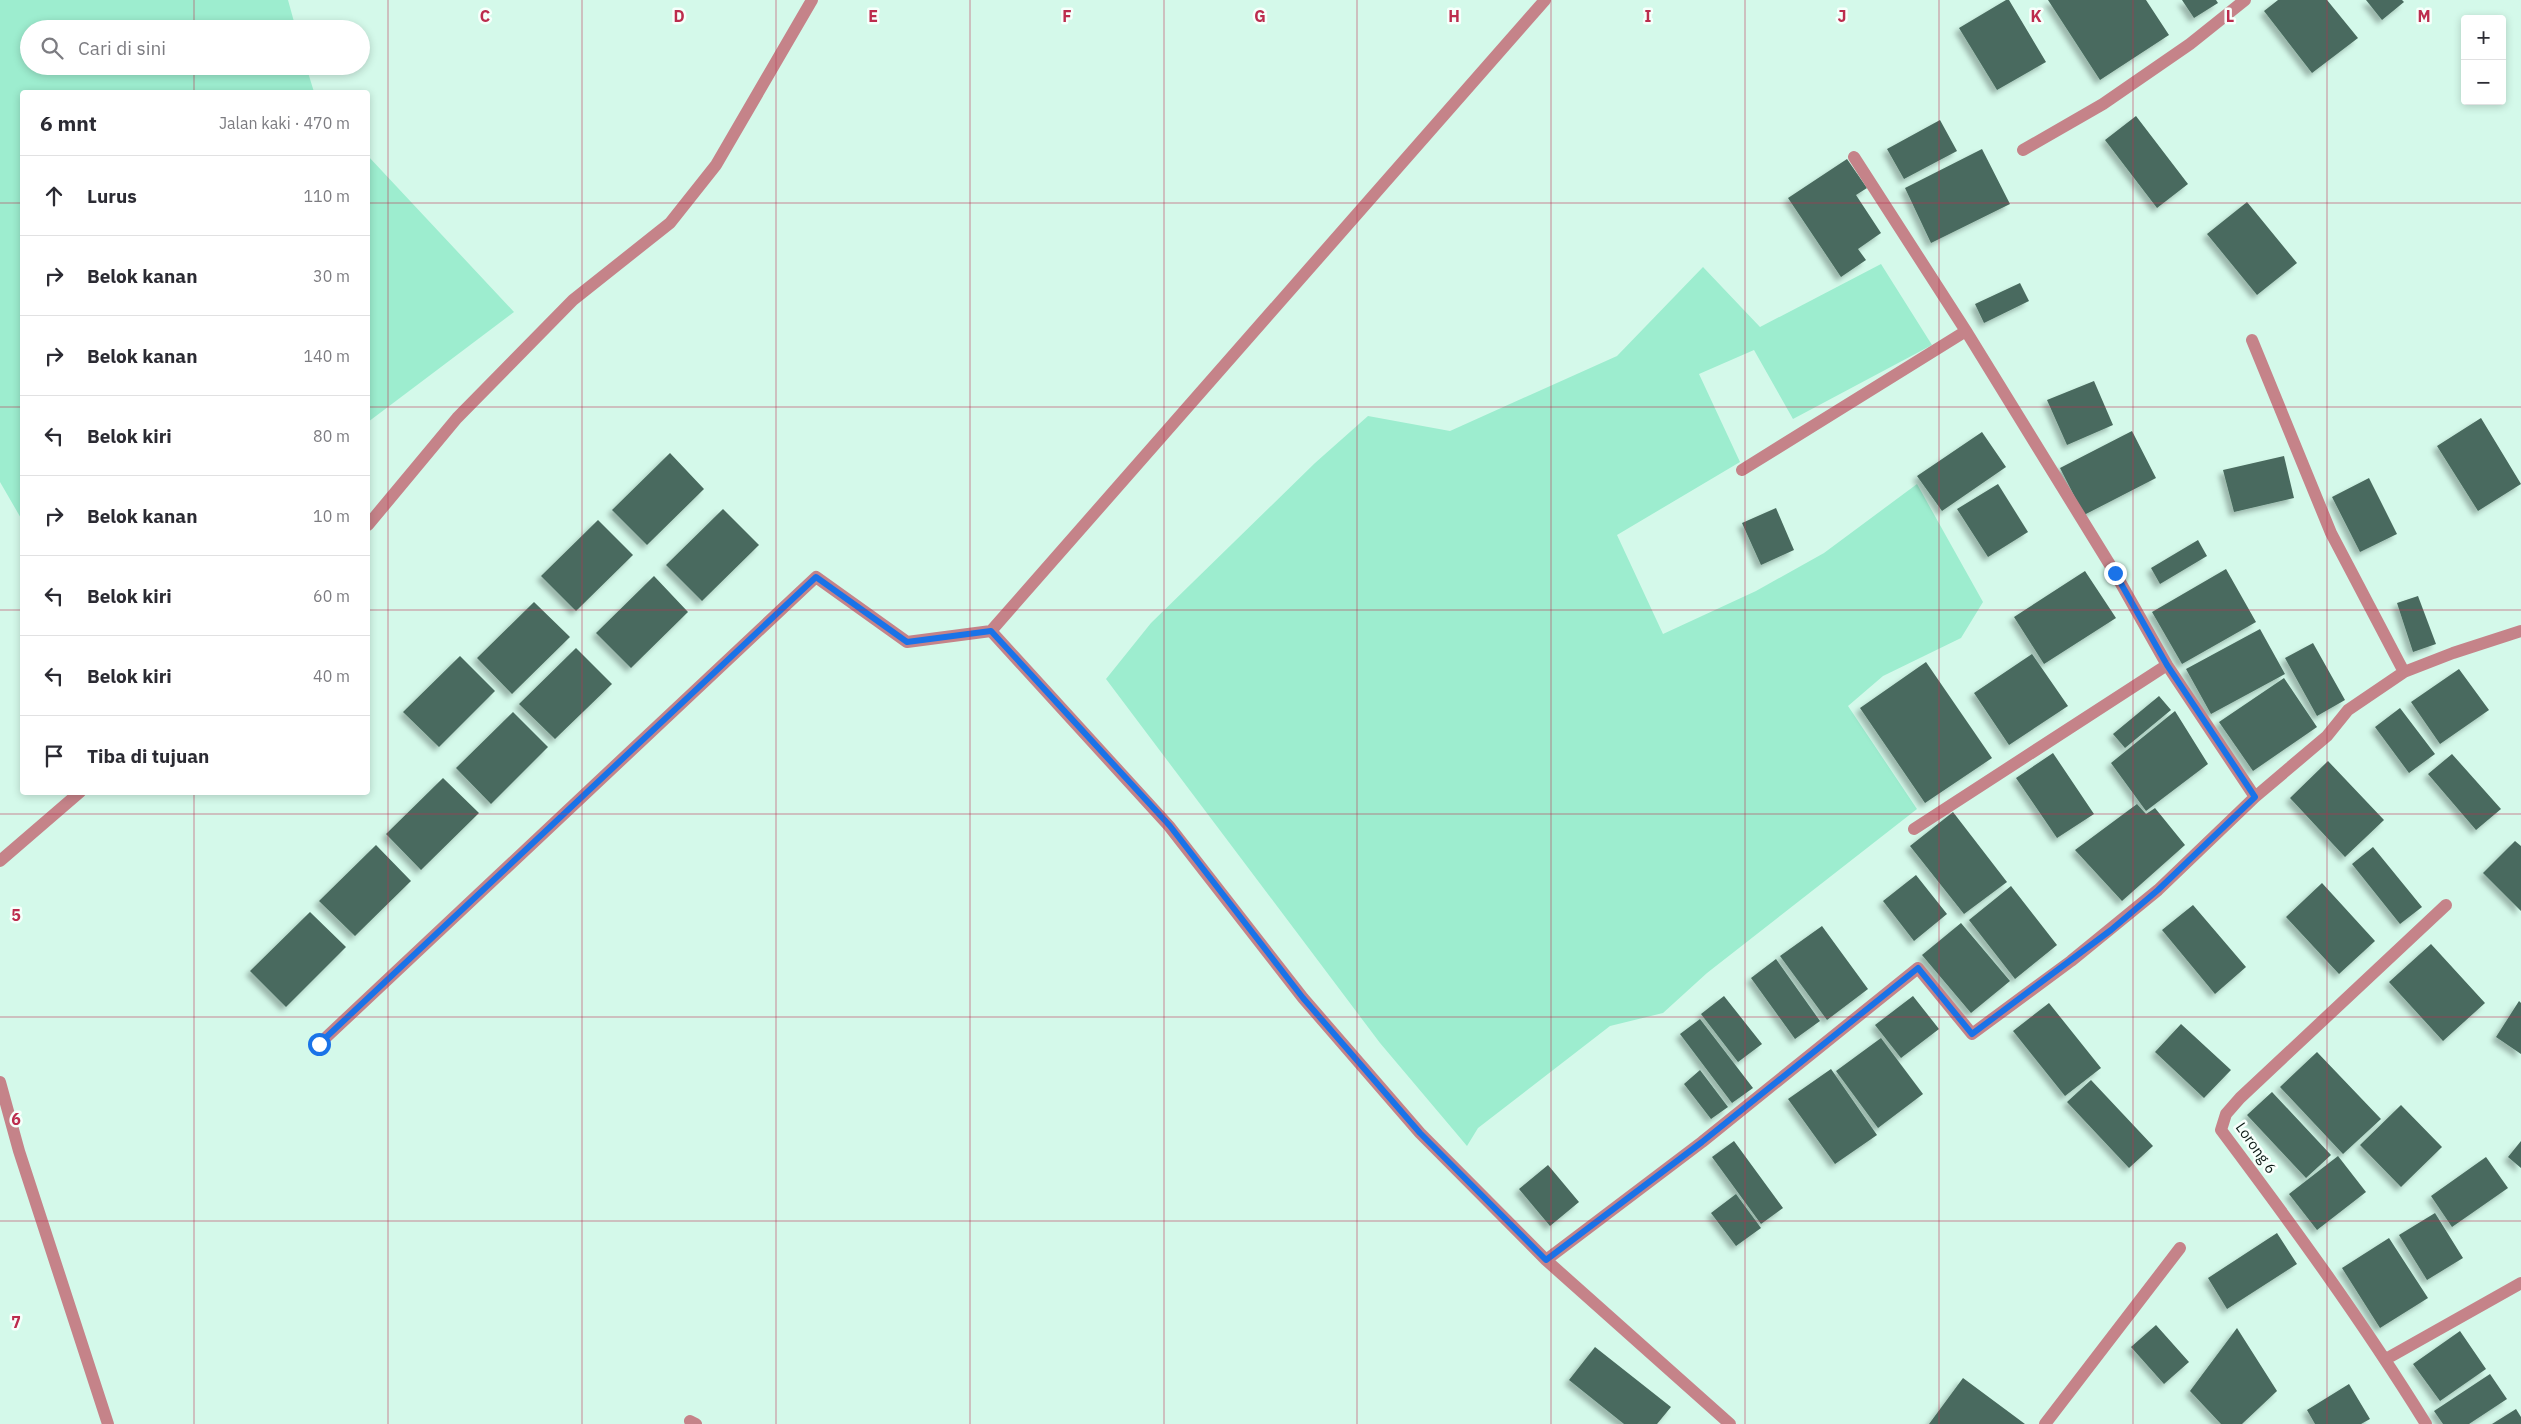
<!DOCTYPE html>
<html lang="id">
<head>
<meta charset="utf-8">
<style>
	:root { --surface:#fff; --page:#f7f7f7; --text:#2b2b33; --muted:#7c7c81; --line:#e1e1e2 }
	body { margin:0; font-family:"IBM Plex Sans",sans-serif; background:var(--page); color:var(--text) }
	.controls { position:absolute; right:15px; top:15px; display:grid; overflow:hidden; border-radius:5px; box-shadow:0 2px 8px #0003 }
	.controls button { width:45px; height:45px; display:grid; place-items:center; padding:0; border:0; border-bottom:1px solid var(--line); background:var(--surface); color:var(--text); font:25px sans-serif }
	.stop { position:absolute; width:15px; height:15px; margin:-11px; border:4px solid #1a73e8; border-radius:50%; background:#fff }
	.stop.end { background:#1a73e8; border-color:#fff; box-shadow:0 1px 5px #0008 }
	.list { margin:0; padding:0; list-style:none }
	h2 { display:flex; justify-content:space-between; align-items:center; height:65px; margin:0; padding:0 20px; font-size:21px }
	h2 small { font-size:16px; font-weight:400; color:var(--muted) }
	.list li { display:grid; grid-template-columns:32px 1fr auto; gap:15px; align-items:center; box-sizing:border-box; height:80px; padding:0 20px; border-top:1px solid var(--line) }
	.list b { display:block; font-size:19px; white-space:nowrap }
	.list em { font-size:16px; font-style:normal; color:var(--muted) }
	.icon { flex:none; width:28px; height:28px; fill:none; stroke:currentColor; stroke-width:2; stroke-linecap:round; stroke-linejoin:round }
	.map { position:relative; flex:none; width:2521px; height:1424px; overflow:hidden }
	.search { position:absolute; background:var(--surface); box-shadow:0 2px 8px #0003; left:20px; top:20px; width:350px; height:55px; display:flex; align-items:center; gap:12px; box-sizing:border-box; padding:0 18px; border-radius:28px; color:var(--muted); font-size:19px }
	.panel { position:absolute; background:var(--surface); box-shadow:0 2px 8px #0003; left:20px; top:90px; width:350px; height:705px; border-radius:5px }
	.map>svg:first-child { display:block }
</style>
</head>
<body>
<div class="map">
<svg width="2521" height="1424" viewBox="0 0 2521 1424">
	<defs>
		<filter id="shadow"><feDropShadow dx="-4.5" dy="4.5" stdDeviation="2.5" flood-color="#0004"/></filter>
	</defs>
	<rect width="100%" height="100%" fill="#d4f9ea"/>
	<path fill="#9dedcf" d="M0,0h288l8,29h-267v37h277l8,26h-292v428l-22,-38z
		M368,156l146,156 -146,110z
		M1881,264l51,81 -139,74 -39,-69 -55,24 41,88 -123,73 46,99 93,-43 68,-38 93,-69 66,118 -22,36 -78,38 -35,30 69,103 -210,164 -44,40 -53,13 -132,102 -11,18 -87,-103 -274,-364 45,-56 164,-160 53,-47 82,15 167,-75 86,-89 57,60z"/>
	<path fill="#496b5e" filter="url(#shadow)" d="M2006,0h3l37,62 -49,28 -38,-62z
		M2048,0h98l23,35 -69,45z
		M2182,0h34l2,3 -24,15z
		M2278,0h49l31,38 -46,35 -48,-62z
		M2366,0h36l2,2 -22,18z
		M2136,116l52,68 -31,24 -52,-68z
		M1940,120l17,31 -53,28 -17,-30z
		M1982,149l28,55 -79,39 -26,-55z
		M1847,159l20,29 -11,7 25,38 -23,16 8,11 -25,17 -53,-79z
		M2247,202l50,61 -40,32 -50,-61z
		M2020,283l9,18 -45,22 -9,-19z
		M2094,381l19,44 -46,20 -20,-45z
		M2481,418l40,66 -43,27 -41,-65z
		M2132,431l24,47 -72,37 -24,-47z
		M1982,432l24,35 -64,44 -25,-35z
		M670,453l34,36 -57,56 -35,-35z
		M2284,456l10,42 -60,14 -11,-42z
		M2369,478l28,56 -37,18 -28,-55z
		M1998,484l30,48 -40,25 -31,-48z
		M1776,508l18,42 -33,15 -19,-42z
		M723,509l36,36 -57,56 -36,-36z
		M598,520l35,35 -57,56 -35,-35z
		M2198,540l9,16 -47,28 -9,-16z
		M2226,569l30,53 -74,42 -30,-52z
		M2085,571l31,47 -72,46 -30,-47z
		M654,576l34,36 -57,56 -35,-35z
		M2418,596l18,48 -23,8 -16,-49z
		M534,602l36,35 -58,57 -35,-36z
		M2260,629l25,45 -74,40 -25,-45z
		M2313,643l32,57 -28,16 -32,-58z
		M576,648l36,36 -57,55 -36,-35z
		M2032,654l36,52 -59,39 -35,-52z
		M460,656l35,35 -56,56 -36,-35z
		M1926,662l66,96 -67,45 -65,-95z
		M2459,669l30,41 -49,34 -29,-42z
		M2284,678l33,49 -64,44 -34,-49z
		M2159,696l12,14 -46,38 -12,-14z
		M2400,708l35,46 -26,19 -34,-46z
		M2175,711l33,53 -62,47 -35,-48z
		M513,712l35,35 -57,57 -35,-36z
		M2053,753l41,61 -37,24 -41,-60z
		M2452,754l49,55 -25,21 -48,-56z
		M2328,761l56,59 -39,37 -55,-59z
		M443,778l36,35 -58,57 -35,-36z
		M2137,804l9,10 9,-6 30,37 -63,56 -47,-51z
		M1953,812l54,70 -43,32 -54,-68z
		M2515,841l6,5v65l-38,-38z
		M376,845l35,36 -56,55 -36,-35z
		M2373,847l49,60 -22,17 -48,-60z
		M1916,875l31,39 -33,27 -31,-40z
		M2322,883l53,58 -36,33 -53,-57z
		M2011,886l46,59 -42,34 -46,-59z
		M2193,905l53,62 -31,27 -53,-64z
		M310,912l36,35 -60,60 -36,-36z
		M1961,923l49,58 -39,32 -49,-58z
		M1822,926l46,63 -41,31 -47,-64z
		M2431,944l54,59 -42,38 -54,-59z
		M1776,959l44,62 -25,18 -44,-61z
		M1724,996l38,48 -24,18 -37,-48z
		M1913,996l26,33 -38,29 -26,-33z
		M2519,1001l2,2v51l-25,-17z
		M2049,1003l52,65 -36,28 -52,-65z
		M1700,1019l53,69 -21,15 -52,-69z
		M2181,1024l50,46 -27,28 -49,-46z
		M1881,1038l42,56 -45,34 -42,-57z
		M2317,1052l64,67 -38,35 -63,-67z
		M1831,1069l46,66 -42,29 -47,-65z
		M1700,1070l28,37 -17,12 -27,-35z
		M2091,1080l62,66 -24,22 -62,-66z
		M2272,1092l59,63 -25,23 -59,-63z
		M2401,1105l41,42 -41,40 -41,-42z
		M1734,1141l49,67 -22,16 -49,-67z
		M2521,1141v27l-13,-11z
		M2338,1156l28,36 -49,38 -28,-36z
		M2486,1157l22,31 -56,39 -21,-31z
		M1548,1165l31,37 -29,24 -31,-37z
		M1736,1194l25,34 -25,18 -25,-33z
		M2435,1213l28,45 -36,22 -28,-45z
		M2277,1233l20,31 -70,45 -19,-31z
		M2389,1238l39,60 -48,30 -38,-60z
		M2156,1325l33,37 -25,22 -33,-37z
		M2237,1328l40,63 -35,33h-21l-31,-33z
		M2460,1331l26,38 -46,32 -27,-37z
		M1595,1347l76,60 -14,17h-33l-55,-44z
		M2490,1374l17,25 -38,25h-26l-9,-13z
		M1963,1378l62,46h-96z
		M2349,1384l21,35 -9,5h-46l-8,-14z
		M2516,1409l5,8v7h-29z"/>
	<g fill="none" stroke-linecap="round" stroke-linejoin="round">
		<path stroke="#c58389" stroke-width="12" d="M2023,150l80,-46 87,-60 55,-44
			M1854,157l112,174 149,242 52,92 88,132
			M2252,340l79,193 73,139
			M1742,470l224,-139
			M368,525l89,-107 116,-118 97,-77 46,-58 96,-165
			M991,631l178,195 134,172 117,135 126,127 184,164
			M1914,829l253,-164
			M0,861l80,-69
			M319,1044l497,-467 91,65 84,-11 554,-631
			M0,1082l19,69 89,273
			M1546,1260l156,-118 216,-174 54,66 99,-73 87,-71 97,-93 72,-61 21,-26 56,-38 49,-19 68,-22
			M2386,1359l135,-76
			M690,1421l6,3
			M2045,1424l135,-176
			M2426,1424c-63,-102 -133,-198 -205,-294l5,-16 14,-16 206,-193"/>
	</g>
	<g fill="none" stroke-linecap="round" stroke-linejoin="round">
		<path stroke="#1a73e8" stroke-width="6" d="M319,1044l497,-467 91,65 84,-11 179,195 133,172 117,135 126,127 156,-118 216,-174 54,66 139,-104 47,-40 97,-93 -88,-132 -52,-92"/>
	</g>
	<path fill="none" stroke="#bc2c4d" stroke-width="1" stroke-opacity="0.55" d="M194,0v29M388,0v1424M582,0v1424M776,0v1424M970,0v1424M1164,0v1424M1357,0v1424M1551,0v1424M1745,0v1424M1939,0v1424M2133,0v1424M2327,0v1424M194,66v26M0,203h22M368,203h2153M0,407h22M368,407h2153M0,610h22M368,610h2153M194,792v632M0,814h2521M0,1017h2521M0,1221h2521"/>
	<g text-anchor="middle" stroke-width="5" stroke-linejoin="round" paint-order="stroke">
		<g font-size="15" fill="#0d1b16" stroke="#f7fffb">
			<text transform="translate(2256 1148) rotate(55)" y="5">Lorong 6</text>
		</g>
	</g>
	<g font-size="16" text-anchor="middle" font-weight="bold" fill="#bc2c4d" stroke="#f7fffb" stroke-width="5" stroke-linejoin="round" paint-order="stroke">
		<text x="485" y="22">C</text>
		<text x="679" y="22">D</text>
		<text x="873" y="22">E</text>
		<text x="1067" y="22">F</text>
		<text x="1260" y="22">G</text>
		<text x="1454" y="22">H</text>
		<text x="1648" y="22">I</text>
		<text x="1842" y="22">J</text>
		<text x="2036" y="22">K</text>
		<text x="2230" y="22">L</text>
		<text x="2424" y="22">M</text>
		<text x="16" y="921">5</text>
		<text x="16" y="1125">6</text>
		<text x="16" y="1328">7</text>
	</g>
</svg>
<div class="controls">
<button>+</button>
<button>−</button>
</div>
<div class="stop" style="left:319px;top:1044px"></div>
<div class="stop end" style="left:2115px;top:573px"></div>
<div class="search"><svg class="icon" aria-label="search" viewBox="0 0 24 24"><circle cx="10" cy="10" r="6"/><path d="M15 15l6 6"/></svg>Cari di sini</div>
<section class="panel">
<h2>6 mnt<small>Jalan kaki · 470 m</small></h2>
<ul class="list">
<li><svg class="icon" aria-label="ahead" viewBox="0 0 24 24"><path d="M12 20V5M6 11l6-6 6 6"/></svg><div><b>Lurus</b></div><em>110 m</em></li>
<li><svg class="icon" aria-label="right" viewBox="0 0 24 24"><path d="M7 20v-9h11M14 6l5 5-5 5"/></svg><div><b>Belok kanan</b></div><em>30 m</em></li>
<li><svg class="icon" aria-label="right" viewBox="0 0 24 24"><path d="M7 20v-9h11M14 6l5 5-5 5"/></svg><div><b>Belok kanan</b></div><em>140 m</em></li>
<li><svg class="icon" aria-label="left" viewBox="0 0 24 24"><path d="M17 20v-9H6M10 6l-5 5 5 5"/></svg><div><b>Belok kiri</b></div><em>80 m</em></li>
<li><svg class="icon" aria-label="right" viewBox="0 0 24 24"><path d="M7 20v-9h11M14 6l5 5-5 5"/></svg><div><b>Belok kanan</b></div><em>10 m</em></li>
<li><svg class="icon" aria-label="left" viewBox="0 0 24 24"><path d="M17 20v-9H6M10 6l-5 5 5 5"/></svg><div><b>Belok kiri</b></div><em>60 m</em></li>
<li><svg class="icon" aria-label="left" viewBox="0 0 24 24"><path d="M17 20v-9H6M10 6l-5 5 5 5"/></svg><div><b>Belok kiri</b></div><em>40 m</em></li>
<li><svg class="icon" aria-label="arrive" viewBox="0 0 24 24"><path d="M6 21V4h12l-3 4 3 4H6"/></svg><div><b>Tiba di tujuan</b></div></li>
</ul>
</section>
</div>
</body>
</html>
